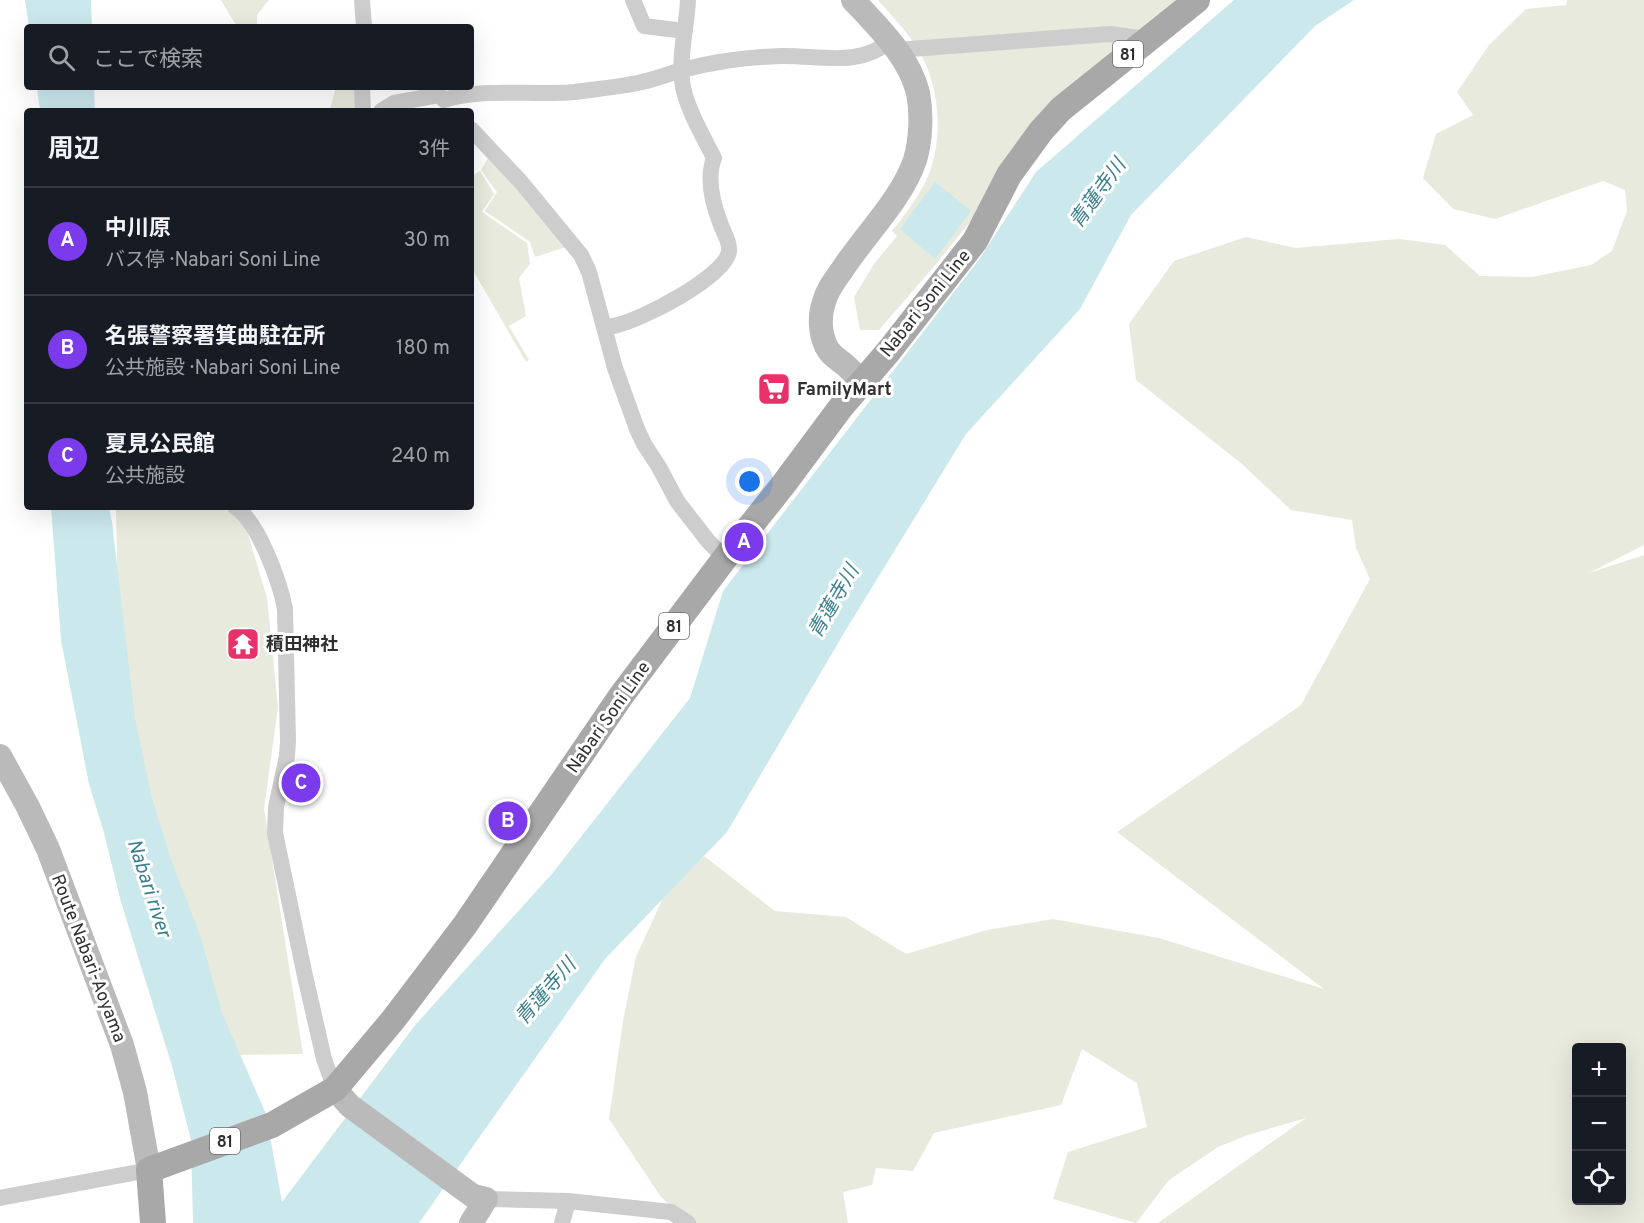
<!DOCTYPE html>
<html lang="ja">
<head>
<meta charset="utf-8">
<style>
	:root { --surface:#171b24; --page:#20242c; --text:#f1f3f6; --muted:#9ea1a6; --line:#363941; --accent:#7c3aed }
	body { margin:0; font-family:Overpass,"Noto Sans JP",sans-serif; background:var(--page); color:var(--text) }
	.controls { position:absolute; right:18px; bottom:18px; display:grid; overflow:hidden; border-radius:6px; box-shadow:0 6px 24px #0002 }
	.controls button { width:54px; height:54px; display:grid; place-items:center; padding:0; border:0; border-bottom:2px solid var(--line); background:var(--surface); color:var(--text); font:30px sans-serif }
	.you { position:absolute; left:750px; top:482px; width:21px; height:21px; margin:-15px; border:4px solid #fff; border-radius:50%; background:#1a73e8; box-shadow:0 0 0 9px #1a73e833 }
	.badge { display:grid; place-items:center; width:39px; height:39px; border-radius:50%; background:var(--accent); color:#fff; font-size:20px; font-weight:700 }
	.pin { position:absolute; translate:-50% -50%; border:3px solid #fff; box-shadow:0 2px 6px #0006 }
	.list { margin:0; padding:0; list-style:none }
	h2 { display:flex; justify-content:space-between; align-items:center; height:78px; margin:0; padding:0 24px; font-size:26px }
	h2 small { font-size:20px; font-weight:400; color:var(--muted) }
	.list li { display:grid; grid-template-columns:39px 1fr auto; gap:18px; align-items:center; box-sizing:border-box; height:108px; padding:0 24px; border-top:2px solid var(--line) }
	.list b { display:block; font-size:22px; white-space:nowrap }
	.list p { margin:0; font-size:20px; white-space:nowrap; color:var(--muted) }
	.list em { font-size:20px; font-style:normal; color:var(--muted) }
	.icon { flex:none; width:33px; height:33px; fill:none; stroke:currentColor; stroke-width:2; stroke-linecap:round; stroke-linejoin:round }
	.map { position:relative; flex:none; width:1644px; height:1223px; overflow:hidden }
	.search { position:absolute; background:var(--surface); box-shadow:0 6px 24px #0002; left:24px; top:24px; width:450px; height:66px; display:flex; align-items:center; gap:15px; box-sizing:border-box; padding:0 21px; border-radius:6px; color:var(--muted); font-size:22px }
	.panel { position:absolute; background:var(--surface); box-shadow:0 6px 24px #0002; left:24px; top:108px; width:450px; height:402px; border-radius:6px }
	.map>svg:first-child { display:block }
</style>
</head>
<body>
<div class="map">
<svg width="1644" height="1223" viewBox="0 0 1644 1223">
	<rect width="100%" height="100%" fill="#fff"/>
	<path fill="#e7eadc" fill-rule="evenodd" d="M221,0h48l-12,15v12h-20z
		M878,0h301l-206,218 -36,45 -58,67h-19l-6,-33 20,-33 23,-28 -5,-5c12,-15 23,-30 32,-46 22,-43 17,-103 -10,-142 -10,-15 -24,-29 -36,-43z
		M1567,0h77v545l-55,28 55,-18v668h-486l148,-105 -58,17 -30,12 -49,33 -33,43 -83,-24 15,-47 79,-25 -10,-44 -55,-34 -21,56 -127,28 -21,38 -37,-3 -4,17 -29,7 5,31h-160l-27,-26 -52,-78 14,-98 13,-64 27,-59 41,-42 71,55 71,6 60,37 81,-24 66,-11 106,19 165,51 -207,-157 184,-127 69,-126 -14,-31 -4,-28 -61,-10 -49,-46 -106,-84 -7,-56 45,-63 72,-24 50,11 103,-9 46,6 35,31 52,1 59,-12 21,-14 15,-40 -2,-21 -22,-9 -108,38 -42,-10 -30,-31 13,-44 37,-19 -16,-23 32,-47 37,-36 40,-4zM1576,1048h46v152h-46z
		M336,87h20l2,24h-30l2,-2z
		M490,155l76,92 -31,10 -5,-15 -45,-31 12,-19 -16,-22z
		M480,171l14,23 -12,18 45,31 3,21 -11,14 7,38 -17,10 20,34 -3,2 -55,-95v-91z
		M140,508l80,1 13,3 11,9 23,77 11,109 -14,102 39,245 -67,1 -116,-342 -4,-203z"/>
	<path fill="#cbe8ed" d="M25,0h66l1,27h-63z
		M1234,0h120l-39,26 -184,189 -51,94 -114,125 -122,199 -117,199 -122,127 -186,264h-226l-2,-83 -19,-74 -51,-164 -18,-73 -14,-45 -28,-144 -10,-133h58l3,15 23,197 16,75 19,63 30,78 22,78 44,101 16,88 134,-178 135,-149 139,-177 33,-107 255,-330 58,-89z
		M37,87h57l1,24h-55z
		M935,182l36,29 -36,48 -35,-30z"/>
	<g fill="none" stroke-linecap="round" stroke-linejoin="round">
		<path stroke="#cdcdcd" stroke-width="16" d="M362,0l2,27
			M633,0l11,26 41,5
			M897,50l213,-16 37,5
			M362,87l1,24
			M444,100c39,-13 89,-4 131,-8 22,-3 45,-5 67,-10 14,-3 26,-8 40,-12 31,-8 66,-13 99,-14 37,-1 78,12 109,-15
			M381,111l13,-8 45,-8
			M471,129l50,53 60,73 8,17 26,96 22,61 7,15 15,23 18,34 31,40 17,17
			M604,326c1,0 8,1 9,0 25,-4 113,-49 116,-75 1,-10 -5,-17 -8,-26 -8,-20 -15,-46 -7,-67 -11,-22 -30,-54 -32,-78 -3,-27 5,-54 6,-80
			M235,507c23,14 45,75 50,102l3,132 -1,15 -11,51 -1,26 30,143 19,83 11,30
			M0,1198l149,-28
			M486,1199l82,2 103,11 17,11
			M562,1223l6,-22"/>
		<path stroke="#bababa" stroke-width="24" d="M853,0c25,27 56,56 65,93 4,20 3,47 -3,67 -13,39 -51,76 -73,110 -7,10 -15,20 -18,32 -5,14 -4,31 2,44 4,9 12,13 19,19 6,5 11,11 17,16
			M0,756l28,51 20,42 74,196 13,47 14,78
			M335,1089l15,17 123,90 13,3 -15,24"/>
		<path stroke="#a8a8a8" stroke-width="26" d="M153,1223l-4,-53 123,-45 63,-36 58,-69 72,-95 156,-229 104,-138 58,-73 58,-78 47,-55 87,-111 34,-66 32,-44 20,-22 136,-109"/>
	</g>
	<defs>
		<symbol id="supermarket-square" viewBox="-11 -11 22 22"><rect x="-9" y="-9" width="18" height="18" rx="4" fill="#e73269" stroke="#fff"/><path d="M-6-5.5h2.5l.6 2H6L4.5 2H-2.5L-4.4-4H-6ZM-1.5 3.2a1.3 1.3 0 1 0 .1 0ZM3 3.2a1.3 1.3 0 1 0 .1 0Z" fill="#fff"/></symbol>
		<symbol id="temple-square" viewBox="-11 -11 22 22"><rect x="-9" y="-9" width="18" height="18" rx="4" fill="#e73269" stroke="#fff"/><path d="M0-6L5-2H3V0L6.5 2.5H4V6H1.5V3h-3V6H-4V2.5H-6.5L-3 0V-2H-5Z" fill="#fff"/></symbol>
	</defs>
	<g fill-rule="evenodd">
		<use href="#supermarket-square" x="755" y="370" width="38" height="38"/>
		<use href="#temple-square" x="224" y="625" width="38" height="38"/>
	</g>
	<g text-anchor="middle" stroke-width="6" stroke-linejoin="round" paint-order="stroke">
		<g fill="#fff" stroke="#6e6e6e" stroke-width="1.5">
			<rect x="1113" y="41" width="30" height="26" rx="4.5"/>
			<rect x="659" y="613" width="30" height="26" rx="4.5"/>
			<rect x="210" y="1128" width="30" height="26" rx="4.5"/>
		</g>
		<g font-size="16" font-weight="bold" fill="#303030">
			<text x="1128" y="60">81</text>
			<text x="674" y="632">81</text>
			<text x="225" y="1147">81</text>
		</g>
		<g font-size="18" fill="#303030" stroke="#fff">
			<text transform="translate(925 303) rotate(-51)" y="6">Nabari Soni Line</text>
			<text transform="translate(608 717) rotate(-55)" y="6">Nabari Soni Line</text>
			<text transform="translate(89 958) rotate(69)" y="6">Route Nabari-Aoyama</text>
		</g>
		<g font-size="18" font-weight="bold" fill="#303030" stroke="#fff" text-anchor="start">
			<text x="797" y="395">FamilyMart</text>
			<text x="266" y="650">積田神社</text>
		</g>
		<g font-size="20" font-style="italic" fill="#3b808d" stroke="#fff">
			<text transform="translate(1097 193) rotate(-54)" y="7">青蓮寺川</text>
			<text transform="translate(833 601) rotate(-60)" y="7">青蓮寺川</text>
			<text transform="translate(150 888) rotate(72)" y="7">Nabari river</text>
			<text transform="translate(545 991) rotate(-49)" y="7">青蓮寺川</text>
		</g>
	</g>
</svg>
<div class="controls">
<button>+</button>
<button>−</button>
<button><svg class="icon" aria-label="locate" viewBox="0 0 24 24"><circle cx="12" cy="12" r="6"/><path d="M12 2v4M12 18v4M2 12h4M18 12h4"/></svg></button>
</div>
<div class="you"></div>
<div class="pin badge" style="left:744px;top:542px">A</div>
<div class="pin badge" style="left:508px;top:821px">B</div>
<div class="pin badge" style="left:301px;top:783px">C</div>
<div class="search"><svg class="icon" aria-label="search" viewBox="0 0 24 24"><circle cx="10" cy="10" r="6"/><path d="M15 15l6 6"/></svg>ここで検索</div>
<section class="panel">
<h2>周辺<small>3件</small></h2>
<ul class="list">
<li><span class="badge">A</span><div><b>中川原</b><p>バス停 · Nabari Soni Line</p></div><em>30 m</em></li>
<li><span class="badge">B</span><div><b>名張警察署箕曲駐在所</b><p>公共施設 · Nabari Soni Line</p></div><em>180 m</em></li>
<li><span class="badge">C</span><div><b>夏見公民館</b><p>公共施設</p></div><em>240 m</em></li>
</ul>
</section>
</div>
</body>
</html>
